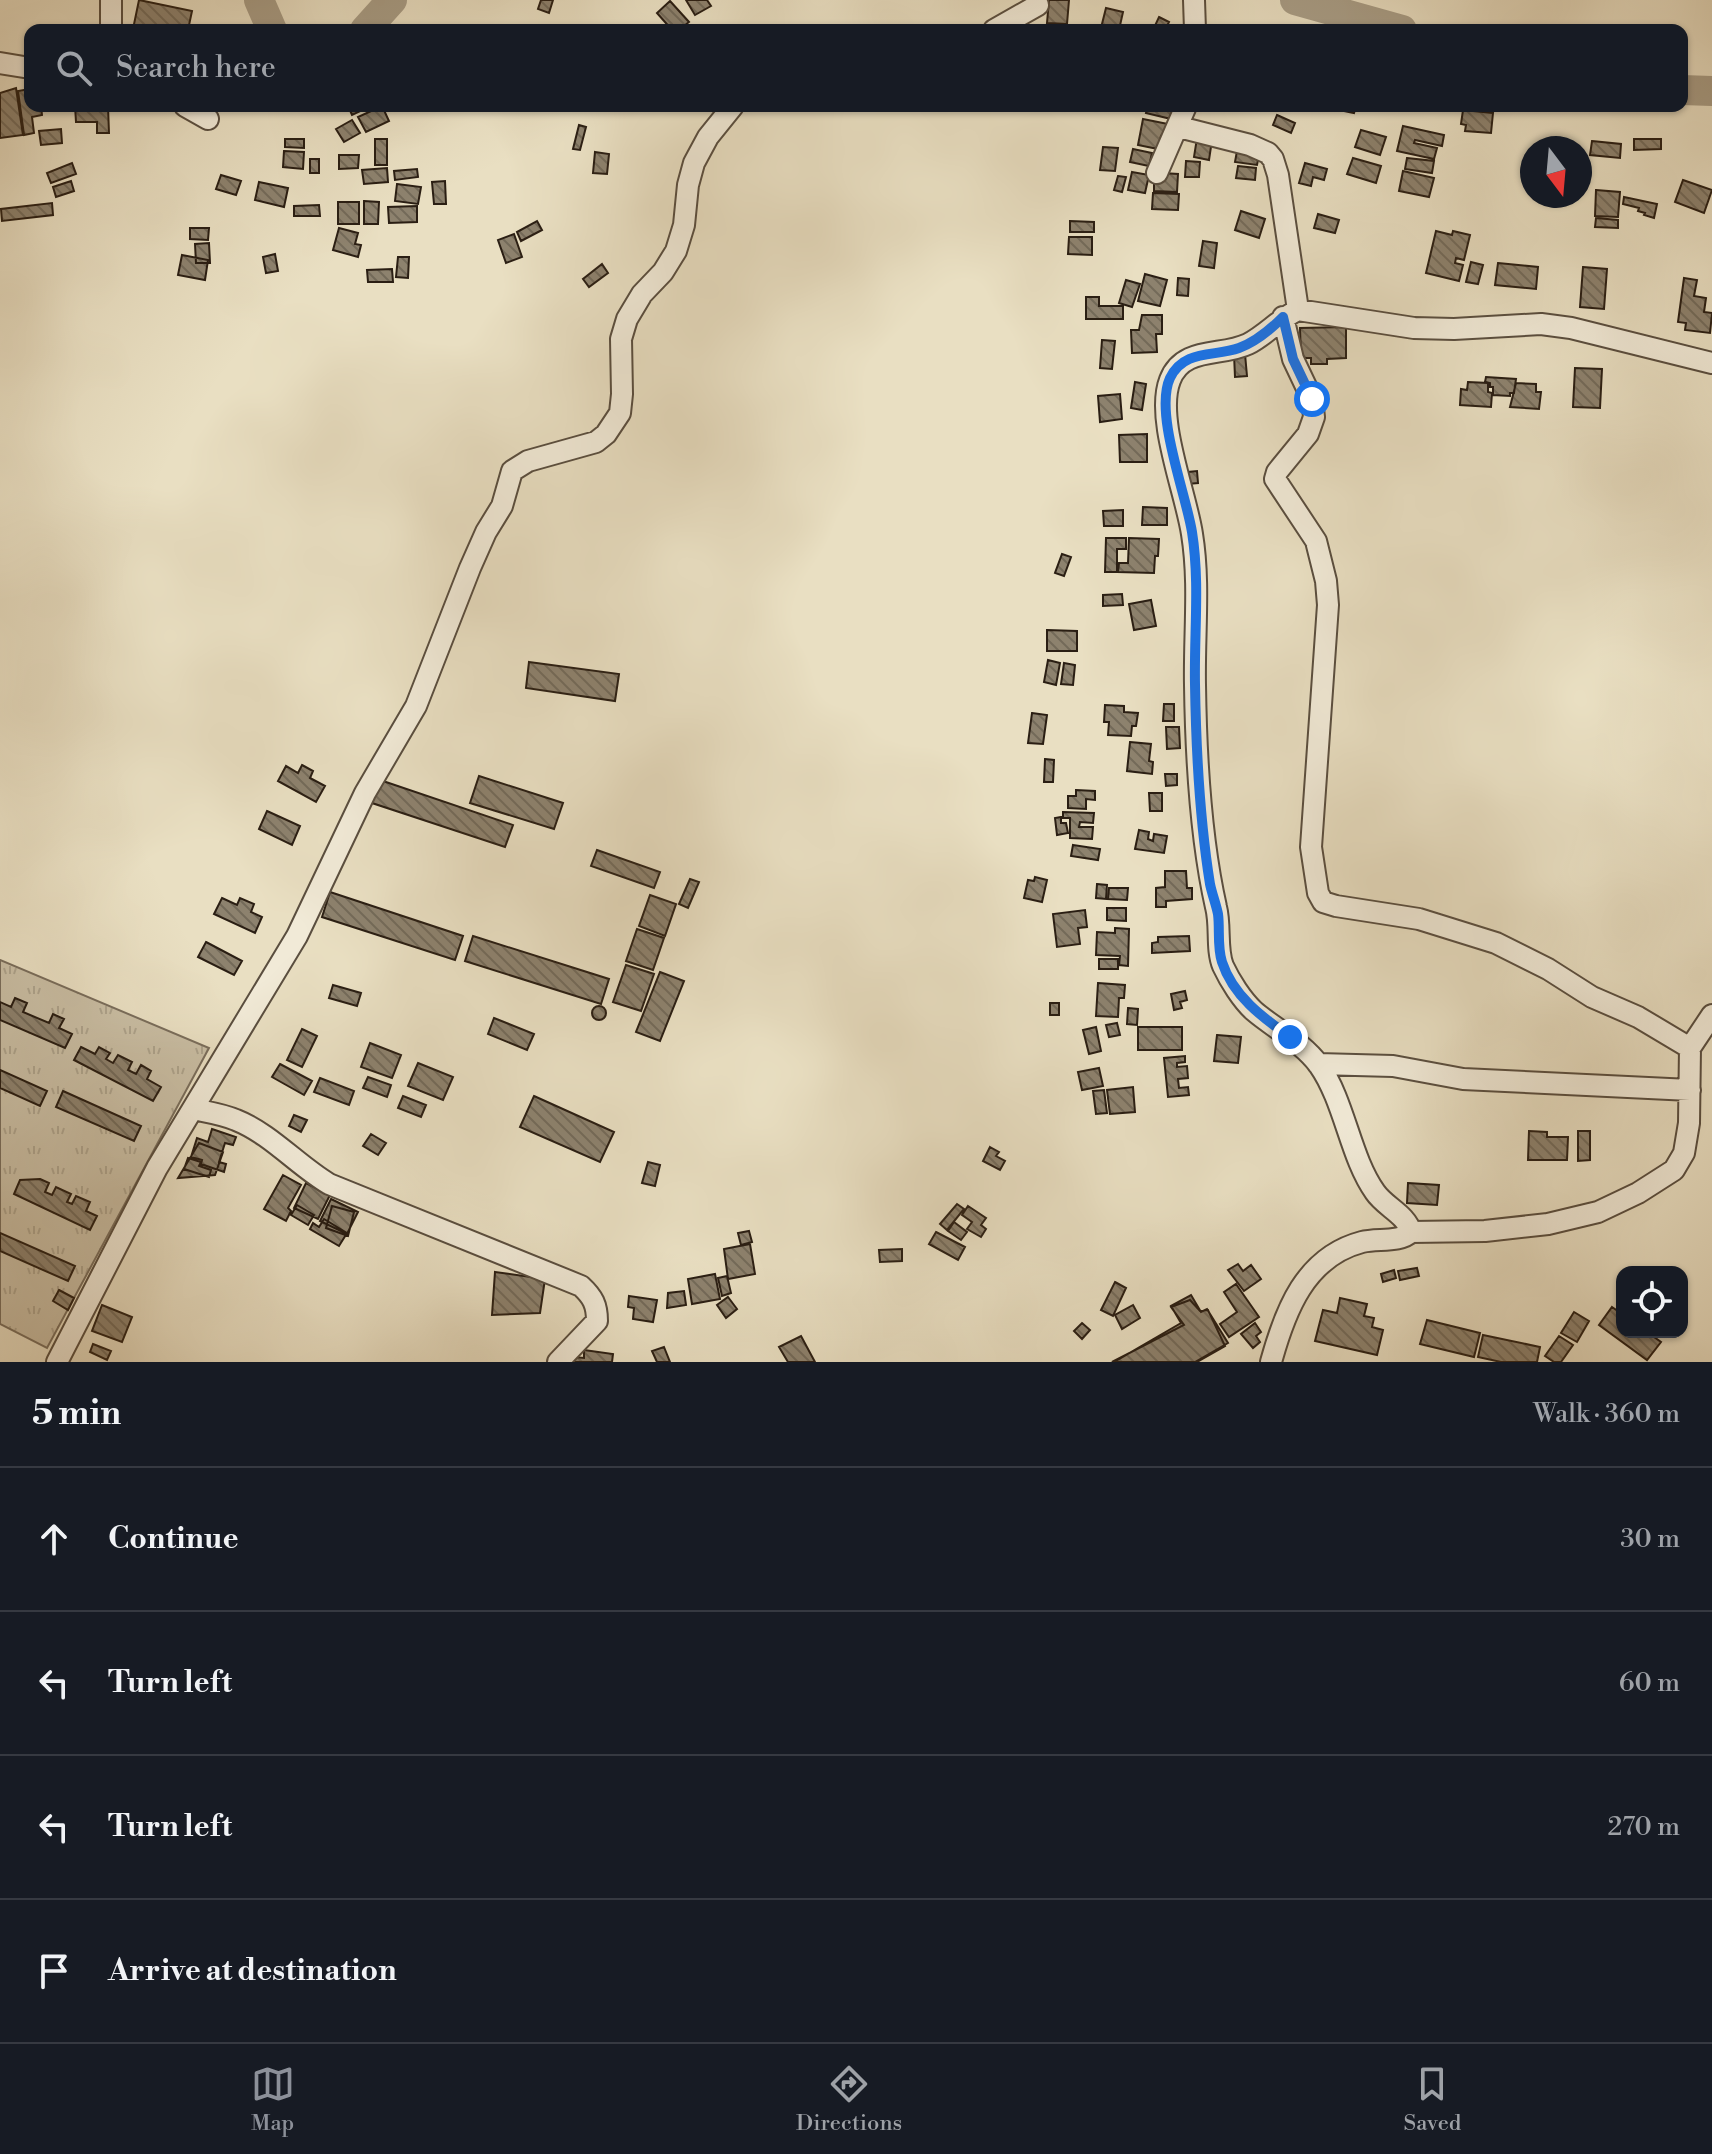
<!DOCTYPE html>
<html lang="en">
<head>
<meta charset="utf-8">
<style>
	:root { --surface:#171b24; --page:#20242c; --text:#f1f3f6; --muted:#9ea1a6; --line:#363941; --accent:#8c9099 }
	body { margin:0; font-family:"Libre Bodoni",serif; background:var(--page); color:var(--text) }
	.controls { position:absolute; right:24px; bottom:24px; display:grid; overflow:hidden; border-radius:16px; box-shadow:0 2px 6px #0004 }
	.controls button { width:72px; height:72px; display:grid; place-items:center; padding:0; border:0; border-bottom:2px solid var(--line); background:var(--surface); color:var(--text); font:40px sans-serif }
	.compass { position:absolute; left:1520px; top:136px; width:72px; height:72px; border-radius:50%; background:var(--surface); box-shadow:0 2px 6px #0004; rotate:164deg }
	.stop { position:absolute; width:24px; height:24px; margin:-18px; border:6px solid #1a73e8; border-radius:50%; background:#fff }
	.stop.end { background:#1a73e8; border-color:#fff; box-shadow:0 2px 8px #0008 }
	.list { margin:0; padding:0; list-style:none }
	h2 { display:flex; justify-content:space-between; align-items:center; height:104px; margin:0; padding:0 32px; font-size:34px }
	h2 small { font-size:26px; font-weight:400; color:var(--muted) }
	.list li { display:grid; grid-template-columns:52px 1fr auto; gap:24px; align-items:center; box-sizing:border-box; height:144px; padding:0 32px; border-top:2px solid var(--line) }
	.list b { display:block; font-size:30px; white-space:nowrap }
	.list em { font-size:26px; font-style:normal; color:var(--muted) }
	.icon { flex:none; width:44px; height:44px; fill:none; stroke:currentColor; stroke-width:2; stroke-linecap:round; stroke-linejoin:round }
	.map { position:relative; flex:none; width:1712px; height:1362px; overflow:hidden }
	.search { position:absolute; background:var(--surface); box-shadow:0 2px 6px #0004; left:24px; right:24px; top:24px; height:88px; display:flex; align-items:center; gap:20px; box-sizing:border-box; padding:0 28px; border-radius:16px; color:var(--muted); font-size:30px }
	.sheet { height:680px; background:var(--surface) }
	nav { display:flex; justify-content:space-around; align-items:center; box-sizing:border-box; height:112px; border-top:2px solid var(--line); background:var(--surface); font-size:22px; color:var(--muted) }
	nav a { display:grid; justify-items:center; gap:4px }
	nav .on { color:var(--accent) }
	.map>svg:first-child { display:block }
</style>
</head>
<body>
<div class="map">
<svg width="1712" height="1362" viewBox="0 0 1712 1362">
	<defs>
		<pattern id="park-tufts" width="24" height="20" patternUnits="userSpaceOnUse" patternTransform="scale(2)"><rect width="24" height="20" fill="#c9bea4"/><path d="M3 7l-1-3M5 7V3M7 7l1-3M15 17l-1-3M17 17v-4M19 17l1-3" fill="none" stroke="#ada38c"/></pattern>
		<pattern id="building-back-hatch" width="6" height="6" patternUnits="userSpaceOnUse" patternTransform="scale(2)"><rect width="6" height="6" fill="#8d826e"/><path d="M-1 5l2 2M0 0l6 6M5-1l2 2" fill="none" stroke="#736a59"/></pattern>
	</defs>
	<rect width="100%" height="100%" fill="#e9dfc2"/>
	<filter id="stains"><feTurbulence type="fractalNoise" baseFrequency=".0025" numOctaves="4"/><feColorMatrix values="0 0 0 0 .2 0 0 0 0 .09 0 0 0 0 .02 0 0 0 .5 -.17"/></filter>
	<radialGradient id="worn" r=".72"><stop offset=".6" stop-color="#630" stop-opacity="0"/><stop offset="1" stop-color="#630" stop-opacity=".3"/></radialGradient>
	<path fill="url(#park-tufts)" stroke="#7a6e5c" stroke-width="2" d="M0,960l209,88 -162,300 -47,-24z"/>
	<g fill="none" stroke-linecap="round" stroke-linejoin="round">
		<path stroke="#a89d86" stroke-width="30" d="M259,0l13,30
			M1295,0l107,30
			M365,30l27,-30
			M1682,90l30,1"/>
	</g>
	<path fill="url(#building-back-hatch)" stroke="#2a1e13" stroke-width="2" d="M139,0l53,11 -4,19 -43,-3v3l-12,-1z
		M541,0h12l-4,13 -11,-4z
		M686,0h21l4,6 -16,9z
		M1049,0h20l-2,24 -20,-1z
		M670,1l19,21 -10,8h-7l-15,-17z
		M1106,8l17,4 -4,18 -18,-2z
		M1159,17l10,5 -4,8h-12z
		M16,88l7,47 -23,3v-45z
		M30,89v17h11l1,9 -10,2 2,16 -10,2 -6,-44z
		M75,106h33l1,27h-12v-11h-21z
		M348,106h20l1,1 -17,8z
		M382,106l7,15 -23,11 -8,-15z
		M1148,106h26l-3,13 -25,-6z
		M1320,106h36l-2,7z
		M1463,110l30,3 -2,20 -26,-2 1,-6 -5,-1z
		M1277,115l18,8 -4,10 -18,-8z
		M1143,119l25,5 -3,13 -4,-1 -3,13 -20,-4z
		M352,120l8,13 -16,9 -8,-13z
		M579,125l7,2 -6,23 -7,-1z
		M1403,126l41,9 -2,11 -27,-6 -1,3 23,5 -3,11 -37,-8z
		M61,129l1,14 -21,2 -2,-14z
		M1361,130l25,7 -6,18 -25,-8z
		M1197,138l15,2 -3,20 -15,-3z
		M285,139h19v9l-19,-1z
		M375,139h12v26h-12z
		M1634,139h27v10l-27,1z
		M1592,141l29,3 -1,14 -30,-3z
		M1103,147l15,1 -3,23 -15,-1z
		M1133,149l19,4 -3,13 -19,-4z
		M284,151l20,1 -1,17 -20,-2z
		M1237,151l22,4 -2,10 -22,-3z
		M595,152l14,2 -2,20 -14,-1z
		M339,155h20l-1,13 -19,1z
		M1353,158l28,8 -5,17 -29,-9z
		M1407,158l27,3 -2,12 -27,-4z
		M310,159h9v14h-9z
		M1186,161l14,1 -1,15h-14z
		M72,163l4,11 -25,9 -4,-10z
		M1305,163l22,6 -3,11 -11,-3 -2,9 -12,-3z
		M1238,166l18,2 -1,12 -19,-2z
		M387,168l1,14 -24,2 -2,-14z
		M417,169l1,8 -23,3 -1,-9z
		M1403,171l31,7 -5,19 -30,-6z
		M1132,172l17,3 -4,18 -17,-3z
		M1162,173l16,1 -1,18 -23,-1v-13z
		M221,175l20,6 -5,14 -20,-6z
		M1118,176l8,1 -4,15 -8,-2z
		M1683,180l29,10 -8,23 -29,-11z
		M71,181l3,10 -18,6 -3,-10z
		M445,181l1,23h-12l-2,-22z
		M259,182l29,6 -4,19 -29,-7z
		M397,184l24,3 -3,17 -23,-3z
		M1596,190l24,2 -2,25 -23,-1z
		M1153,193l26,1 -1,16 -26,-1z
		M1624,197l33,7 -3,14 -10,-3 1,-2 -7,-2 1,-3 -16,-4z
		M364,201l15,1 -1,22h-14z
		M338,202h21v22h-21z
		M52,203l1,12 -51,6 -1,-12z
		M319,205l1,11h-26v-10z
		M417,206v16l-28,1 -1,-16z
		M1241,211l24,8 -6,19 -24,-8z
		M1318,214l21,6 -4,13 -21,-5z
		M1596,218l22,2v8l-23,-1z
		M537,221l5,9 -21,11 -4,-9z
		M1070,221l24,1v10h-24z
		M190,228h19l-1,12 -18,-1z
		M339,228l19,5 -3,11 6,1 -3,12 -25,-7z
		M1436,231l16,4 1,-4 17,4 -6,25 -8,-2 -1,5 8,2 -4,16 -33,-8z
		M514,234l8,23 -16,6 -8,-23z
		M1069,237h23v18l-24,-1z
		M1203,241l14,2 -3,25 -15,-2z
		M209,243l1,20h-14l-1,-19z
		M275,254l3,17 -12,2 -3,-16z
		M182,255l26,5 -3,20 -27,-5z
		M398,257h11l-1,21 -12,-1z
		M1471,262l12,3 -5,19 -12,-2z
		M1498,263l40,4 -2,22 -41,-4z
		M602,264l6,9 -19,14 -6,-8z
		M1583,267l24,2 -3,40 -24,-2z
		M392,269l1,13h-25l-1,-12z
		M1145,274l22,6 -7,26 -22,-5z
		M1178,278l11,1 -1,17 -11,-1z
		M1684,278l13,2 -3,16 12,2 -2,14 8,1 -2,20 -25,-3 1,-7 -8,-1z
		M1126,280l14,4 -8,23 -13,-4z
		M1086,297h13v9h24v13h-37z
		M1142,315h20v19h-6l1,18 -25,1 -1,-23h8z
		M1346,327v31l-19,1v5h-16v-6h-10l-1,-30z
		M1102,340l13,1 -3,28 -12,-1z
		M1234,354h11l2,22 -12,1z
		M1575,368l27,1 -2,39 -27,-1z
		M1486,377l30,2 -2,14h-4v3l-17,-1v-8h-3v-4l-5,-1z
		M1135,382l11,2 -4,26 -11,-2z
		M1468,382l20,1v9l4,1 -1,14 -31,-2 1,-16 6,1z
		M1516,383l20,1v8h5l-2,17 -29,-2z
		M1120,394l2,25 -22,3 -2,-26z
		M1147,434v28h-27l-1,-27z
		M1197,471l1,12 -10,1v-12z
		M1143,507l24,1v17h-25z
		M1123,510v16h-19l-1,-15z
		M1106,538h20v11h-9v23h-12z
		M1129,538l30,1 -1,17h-3l-1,17 -36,-1 1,-9h9z
		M1062,554l9,3 -7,19 -9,-3z
		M1122,594l1,11 -20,1v-11z
		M1151,600l5,26 -22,4 -5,-26z
		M1047,630l30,1v20h-30z
		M1048,660l12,3 -4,22 -12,-3z
		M529,662l90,12 -4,27 -89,-13z
		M1064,663l11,2 -2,20 -12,-1z
		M1164,704h10v17h-11z
		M1105,705l19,1v6l14,1 -2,13h-4l-1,10 -23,-1 1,-13h-5z
		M1032,713l15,2 -4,29 -15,-1z
		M1166,727h13l1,21 -13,1z
		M1130,742l21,2 -2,17 4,1 -1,12 -25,-3z
		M1045,759l9,1 -1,22h-9z
		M302,765l11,6 -3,7 15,8 -9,16 -38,-21 8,-15 12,7z
		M1165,774h12v11l-11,1z
		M479,776l84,27 -9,26 -84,-26z
		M380,780l133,45 -8,22 -133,-44z
		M1076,790l19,1v9l-9,-1v10l-18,-1v-12h8z
		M1149,793h13v18h-12z
		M267,811l33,15 -8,19 -33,-16z
		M1063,812l31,1 -1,10 -13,-1 -1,5h14l-1,12 -22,-1v-20h-7z
		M1061,817v6h5l2,10 -11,2 -2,-17z
		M1139,830l10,2 -1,7 5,2 1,-7 13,2 -3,17 -29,-4z
		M1073,845l27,4 -2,11 -27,-4z
		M597,850l63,22 -6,16 -63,-22z
		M1165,871h21l1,17h5v11l-26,2v6h-10v-19l9,-1z
		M1035,877l12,3 -5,22 -18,-4 4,-18 6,1z
		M690,879l9,3 -11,26 -9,-4z
		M1097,884l10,1 -1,14 -10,-1z
		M1109,888h19l-1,12 -19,-1z
		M330,892l133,44 -8,24 -133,-43z
		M650,895l26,9 -11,32 -26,-10z
		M222,898l15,7 3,-7 14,6 -3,8 11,5 -7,16 -41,-19z
		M1107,908h19v13l-19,-1z
		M1085,910l2,17 -9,1 2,16 -23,3 -4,-33z
		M1115,928l14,1 -1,37 -9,-1 1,-9 -24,-1 1,-23 18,1z
		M637,929l27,9 -11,32 -27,-9z
		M473,936l136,43 -8,25 -136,-43z
		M1189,936l1,15 -38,2v-10l6,-1v-5z
		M206,942l36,19 -8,14 -36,-18z
		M1099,959h19v10h-19z
		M626,965l28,9 -13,37 -28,-9z
		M660,972l24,9 -24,60 -24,-9z
		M1098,983l27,2 -1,13h-5l-1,19 -22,-1z
		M333,985l28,8 -4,13 -28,-8z
		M1185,991l2,9 -7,2 2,6 -8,2 -3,-16z
		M15,998l12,5 -4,9 26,11 4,-9 11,5 -5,9 13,6 -7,14 -65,-28v-18l11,5z
		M1050,1003h9v12h-9z
		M592 1013a7 7 0 1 1 14 0a7 7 0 1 1-14 0Z
		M1128,1008l10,1 -1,16 -10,-1z
		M494,1018l40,16 -7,16 -39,-16z
		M1117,1023l3,12 -11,2 -3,-12z
		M1096,1027l5,24 -12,3 -6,-24z
		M1138,1027h44v23h-44z
		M302,1029l15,7 -15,31 -15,-7z
		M1217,1035l24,2 -3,26 -24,-2z
		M370,1043l31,12 -9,23 -31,-11z
		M81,1047l14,7 4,-7 11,6 -4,6 7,4 5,-8 14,7 -4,8 8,4 5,-9 10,6 -4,8 14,8 -8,14 -79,-41z
		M1185,1056v6l-8,1v4l10,-1 1,12 -10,1 1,9 9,-1 1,8 -21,2 -4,-39z
		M418,1063l35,14 -10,23 -35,-14z
		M280,1064l32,17 -8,14 -32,-18z
		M1099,1068l4,18 -21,4 -4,-18z
		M0,1070l47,21 -7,15 -40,-18z
		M368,1077l23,8 -4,12 -24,-9z
		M320,1078l34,13 -5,14 -35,-13z
		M1133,1087l2,25 -25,2 -3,-24z
		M1104,1090l3,23 -11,1 -3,-23z
		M63,1091l78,35 -7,15 -78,-34z
		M403,1096l23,9 -5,12 -23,-9z
		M534,1096l80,36 -14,30 -80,-35z
		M294,1115l13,5 -6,12 -12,-6z
		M212,1129l24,8 -3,8 -8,-2 -6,19 7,2 -2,8 -23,-8 1,-4 -11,-3 6,-19 11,4z
		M1529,1131l18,1v5h21l-1,23h-39z
		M1578,1131h12v29l-12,1z
		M371,1134l15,9 -8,12 -15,-9z
		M199,1143l24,9 -8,23 -37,3z
		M990,1147l9,5 -3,4 9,5 -5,9 -17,-9z
		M188,1158l13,4 -2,4 12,4 -2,7 -25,-8z
		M648,1162l12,3 -5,21 -13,-3z
		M283,1175l18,10 -13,23 3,3 -5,10 -22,-12z
		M40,1179l9,4 -4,9 7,3 4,-8 15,7 -4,8 5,2 4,-8 14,6 -4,9 11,5 -7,14 -76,-36 6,-14z
		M306,1183l24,12 -12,24 -24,-11z
		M1408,1183l31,2 -2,20 -30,-2z
		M331,1199l27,13 -11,22 -27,-13z
		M957,1204l7,5 -17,21 -7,-6z
		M297,1205l17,10 -6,10 -17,-10z
		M332,1206l22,6 -6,24 -22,-8z
		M968,1206l18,12 -5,7 5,4 -5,8 -14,-8 5,-7 -10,-7z
		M324,1219l23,14 -8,13 -29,-17 3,-6 6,4z
		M954,1222l13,10 -6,8 -13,-9z
		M749,1231l3,11 -11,3 -3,-12z
		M936,1232l29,15 -7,13 -29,-16z
		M0,1233l75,33 -7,15 -68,-30z
		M750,1244l5,30 -27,5 -4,-30z
		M902,1249v12l-22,1 -1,-12z
		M1238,1264l5,7 8,-6 10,14 -17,12 -16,-21z
		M1417,1268l2,8 -19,4 -2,-9z
		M1394,1270l2,8 -13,4 -2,-8z
		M495,1272l50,7 -5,34 -48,2z
		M715,1274l5,25 -28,5 -4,-25z
		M727,1276l4,17 -9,3 -4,-18z
		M1115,1282l11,6 -13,28 -12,-6z
		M1236,1284l23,33 -30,20 -9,-13 17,-12 -13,-20z
		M59,1290l15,8 -6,12 -15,-9z
		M684,1291l2,14 -19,3 1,-15z
		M1191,1295l10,17 6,-3 21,34 -33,19h-81l67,-39 -10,-17z
		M629,1296l28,4 -4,22 -20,-3 1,-11 -6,-1z
		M728,1297l9,12 -11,9 -9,-13z
		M1340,1298l27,6 -3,12 10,2 -2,9 11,3 -6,25 -62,-14 8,-31 14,3z
		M1190,1300l10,11 8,-1 17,36 -28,16h-85l72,-37 -13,-18z
		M102,1305l30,12 -10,25 -30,-11z
		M1133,1305l7,13 -18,11 -7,-14z
		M1612,1307l10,7v18h25l14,10 -14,18 -48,-35z
		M1574,1312l15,9 -12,21 -16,-9z
		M1427,1320l53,13 -6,24 -54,-13z
		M1082,1323l8,7 -8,9 -8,-8z
		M1255,1323l6,9 -5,4 4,6 -7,6 -12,-14z
		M1483,1335l57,12 -3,15h-36l-23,-5z
		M801,1336l14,26h-27l-9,-15z
		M1559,1336l14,9 -12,17h-7l-9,-6z
		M93,1344l18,7 -4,9 -17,-8z
		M664,1347l6,15h-13l-5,-11z
		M584,1350l29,4 -1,8h-38v-5l10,1z"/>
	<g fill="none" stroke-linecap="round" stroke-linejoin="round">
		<defs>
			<path id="street" d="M111,0v30
				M1194,0l1,30
				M994,30l44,-25
				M0,63l30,5
				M185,106l23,13
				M1179,127l71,18 18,8 5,6 5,16 20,135
				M1157,173l29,-67
				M1283,317l10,42 19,40 2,18 -6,17 -31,38 -2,7 41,62 10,40 2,24 -17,242 7,46 5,9 13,4 83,13 77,24 52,26 44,28 46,20 52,31
				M1318,1064l75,2 70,13 227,11
				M193,1109c14,3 29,5 43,11 35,14 61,45 93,64l252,102c12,11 16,19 16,35l-39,41
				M1411,1232l74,-1 63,-7 50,-12 40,-19 36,-23 10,-17 5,-30 1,-75 22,-33
				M57,1362l100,-194 140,-232 68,-143 51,-87 54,-138 16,-36 16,-26 10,-35 16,-10 68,-19 10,-8 14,-21 2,-19 -1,-55 6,-20 15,-25 21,-22 13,-21 8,-26 4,-40 6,-22 14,-26 25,-31
				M1271,1362c14,-51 34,-105 91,-120 15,-4 38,1 49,-10 -5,-18 -26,-25 -36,-40 -25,-35 -30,-90 -56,-127 -17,-23 -44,-36 -65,-54 -12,-11 -24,-30 -31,-45 -7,-17 -2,-40 -7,-59 -16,-71 -20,-149 -21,-222 -1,-51 5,-102 -3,-151 -6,-41 -37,-116 -22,-154 13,-34 51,-23 78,-36 18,-9 31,-25 50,-34l116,18 40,1 87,-5 30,4 141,35"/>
		</defs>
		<use href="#street" stroke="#5a4e3f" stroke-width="24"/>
		<use href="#street" stroke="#f1ead7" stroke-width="20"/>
	</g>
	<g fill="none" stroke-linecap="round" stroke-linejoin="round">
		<path stroke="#1a73e8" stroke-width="10" d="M1290,1037c-28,-20 -57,-41 -68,-75 -5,-15 -2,-33 -4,-48 -2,-10 -6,-20 -8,-30 -10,-62 -14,-137 -15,-200 -1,-50 5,-102 -3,-152 -6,-38 -38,-119 -22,-154 14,-29 44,-21 69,-30 17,-6 32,-19 44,-31l10,42 19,40"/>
	</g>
	<rect width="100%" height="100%" filter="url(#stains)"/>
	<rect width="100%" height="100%" fill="url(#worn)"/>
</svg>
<div class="controls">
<button><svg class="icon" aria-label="locate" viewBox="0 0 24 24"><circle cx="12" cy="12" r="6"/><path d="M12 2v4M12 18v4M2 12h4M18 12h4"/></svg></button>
</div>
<svg class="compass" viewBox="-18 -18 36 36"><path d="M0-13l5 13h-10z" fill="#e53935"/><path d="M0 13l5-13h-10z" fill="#9ea1a6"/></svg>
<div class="stop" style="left:1312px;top:399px"></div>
<div class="stop end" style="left:1290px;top:1037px"></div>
<div class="search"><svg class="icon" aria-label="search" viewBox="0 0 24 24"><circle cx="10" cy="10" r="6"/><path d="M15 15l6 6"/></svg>Search here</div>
</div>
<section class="sheet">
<h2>5 min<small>Walk · 360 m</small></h2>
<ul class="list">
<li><svg class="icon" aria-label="ahead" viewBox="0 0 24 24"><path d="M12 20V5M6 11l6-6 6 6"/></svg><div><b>Continue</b></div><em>30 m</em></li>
<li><svg class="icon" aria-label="left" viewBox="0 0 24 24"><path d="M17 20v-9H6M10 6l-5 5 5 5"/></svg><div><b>Turn left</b></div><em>60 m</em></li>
<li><svg class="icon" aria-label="left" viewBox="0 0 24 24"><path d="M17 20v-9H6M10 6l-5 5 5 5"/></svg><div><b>Turn left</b></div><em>270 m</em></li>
<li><svg class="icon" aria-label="arrive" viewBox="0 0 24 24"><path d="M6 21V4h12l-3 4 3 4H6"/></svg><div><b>Arrive at destination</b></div></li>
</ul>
</section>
<nav>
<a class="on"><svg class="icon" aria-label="map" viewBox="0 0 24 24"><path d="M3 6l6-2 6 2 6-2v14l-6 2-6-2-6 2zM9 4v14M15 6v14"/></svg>Map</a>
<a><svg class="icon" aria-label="directions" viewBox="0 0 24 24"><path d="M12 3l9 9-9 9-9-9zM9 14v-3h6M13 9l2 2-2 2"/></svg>Directions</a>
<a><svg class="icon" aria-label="saved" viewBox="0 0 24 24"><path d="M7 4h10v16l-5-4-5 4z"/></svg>Saved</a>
</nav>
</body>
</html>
